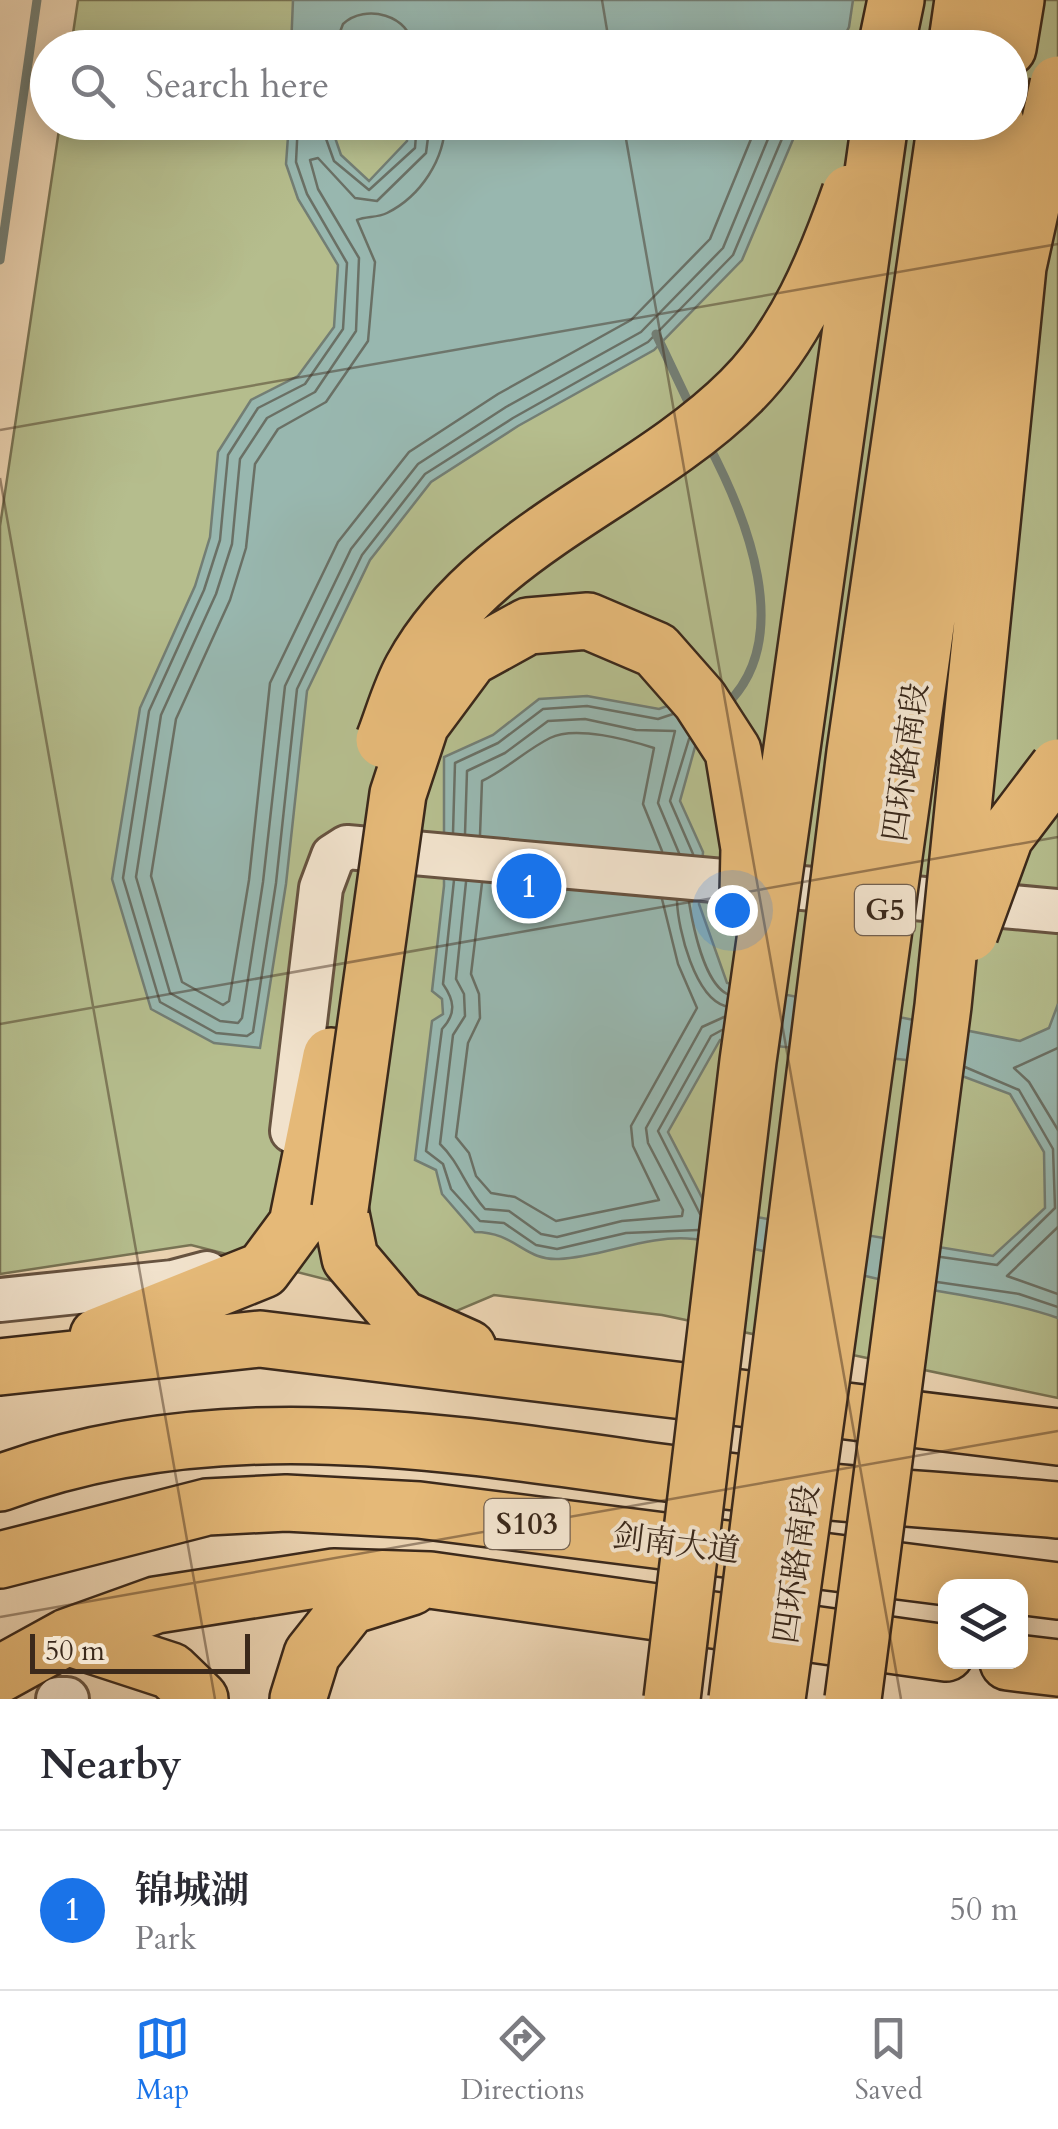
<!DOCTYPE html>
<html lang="en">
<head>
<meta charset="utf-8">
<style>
	:root { --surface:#fff; --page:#f7f7f7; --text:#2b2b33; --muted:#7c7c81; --line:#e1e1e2; --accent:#1a73e8 }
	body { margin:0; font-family:Cardo,"Noto Serif SC",serif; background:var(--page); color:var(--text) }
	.controls { position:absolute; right:30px; bottom:30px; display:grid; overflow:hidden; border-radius:20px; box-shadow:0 5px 25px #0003 }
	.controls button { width:90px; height:90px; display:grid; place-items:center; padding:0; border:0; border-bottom:2px solid var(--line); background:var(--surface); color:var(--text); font:50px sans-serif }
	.scale { position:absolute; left:30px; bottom:25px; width:220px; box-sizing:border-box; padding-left:10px; border:5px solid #3b291b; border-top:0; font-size:28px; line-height:35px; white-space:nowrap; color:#3b291b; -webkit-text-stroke:8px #f1e2cc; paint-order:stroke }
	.you { position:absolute; left:732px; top:910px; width:35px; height:35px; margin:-25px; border:8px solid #fff; border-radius:50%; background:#1a73e8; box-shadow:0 0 0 15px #1a73e833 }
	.badge { display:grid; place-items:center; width:65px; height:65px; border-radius:50%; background:var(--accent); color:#fff; font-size:32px; font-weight:700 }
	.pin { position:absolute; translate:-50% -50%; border:5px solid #fff; box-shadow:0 2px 10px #0006 }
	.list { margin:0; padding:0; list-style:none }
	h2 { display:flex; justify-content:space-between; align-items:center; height:130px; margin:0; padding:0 40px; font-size:42px }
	h2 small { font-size:32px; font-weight:400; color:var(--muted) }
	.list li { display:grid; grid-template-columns:65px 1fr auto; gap:30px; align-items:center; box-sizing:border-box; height:160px; padding:0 40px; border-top:2px solid var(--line) }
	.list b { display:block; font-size:38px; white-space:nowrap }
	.list p { margin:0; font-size:32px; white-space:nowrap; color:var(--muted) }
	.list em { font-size:32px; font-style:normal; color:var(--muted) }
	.icon { flex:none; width:55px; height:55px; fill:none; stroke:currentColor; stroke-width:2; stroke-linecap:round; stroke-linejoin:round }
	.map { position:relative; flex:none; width:1058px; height:1699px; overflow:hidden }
	.search { position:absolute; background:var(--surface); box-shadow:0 5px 25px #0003; left:30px; right:30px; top:30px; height:110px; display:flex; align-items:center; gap:25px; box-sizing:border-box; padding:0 35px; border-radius:55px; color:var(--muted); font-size:38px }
	.sheet { height:290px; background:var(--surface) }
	nav { display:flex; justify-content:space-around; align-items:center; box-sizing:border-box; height:140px; border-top:2px solid var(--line); background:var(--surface); font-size:28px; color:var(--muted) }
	nav a { display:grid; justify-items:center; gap:5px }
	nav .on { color:var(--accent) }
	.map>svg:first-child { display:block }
</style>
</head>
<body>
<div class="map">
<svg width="1058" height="1699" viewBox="0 0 1058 1699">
	<rect width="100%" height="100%" fill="#ead2b0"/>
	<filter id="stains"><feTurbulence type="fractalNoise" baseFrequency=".002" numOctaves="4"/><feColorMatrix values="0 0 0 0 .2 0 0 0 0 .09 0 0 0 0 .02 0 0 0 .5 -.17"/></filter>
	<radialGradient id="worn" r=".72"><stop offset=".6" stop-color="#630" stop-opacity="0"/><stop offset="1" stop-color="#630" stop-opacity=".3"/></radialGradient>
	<path fill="#b5bd8d" stroke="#787354" stroke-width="2.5" d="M78,0h980v1398l-396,-83 -168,-20 -40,17 -263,-67 -191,29v-748l60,-403 950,-1v-74l-939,-1z"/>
	<path fill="#98b7af" stroke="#737e74" stroke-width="2.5" fill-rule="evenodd" d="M293,0h560l-4,27 -10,20 -444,1 -16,-11h-17l-7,10 -64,1z
		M289,123h41l11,32 28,26 38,-40 1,-18h392l-58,137 -88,90 -136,76 -87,56 -61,78 -63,131 -21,193 -26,164 -46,-5 -63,-34 -39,-130 28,-171 55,-122 15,-49 8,-85 33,-52 47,-24 36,-49 4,-62 -40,-66 -12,-35z
		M587,696l72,13 36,-13 35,17 -35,34 -15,54 23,51 -4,52 28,79 293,58 29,-13 9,-24v314c-55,-19 -114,-24 -171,-37 -63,-14 -129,-35 -193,-42 -47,-5 -90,18 -135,20 -35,2 -43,-27 -84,-27l-33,-38 -6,-24 -21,-10 17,-139 11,-7 -1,-15 -10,-8 12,-105v-129l49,-22 46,-36zM720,1040l205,22 85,32 34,58 1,56 -52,48 -285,-47 -40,-77z"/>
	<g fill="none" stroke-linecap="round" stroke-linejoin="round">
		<path stroke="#6a7065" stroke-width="2.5" d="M334,48l9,-24c22,-21 68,-9 70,24
			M298,122l-2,40 11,32 40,69 -4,66 -38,55 -47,24 -30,47 -8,85 -16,50 -55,121 -26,167 37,124 56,31 31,3 6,-4 23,-149 21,-194 65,-134 63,-81 88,-56 135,-76 85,-87 56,-133
			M320,122l14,39 35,29 46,-42 2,-26
			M430,122l-4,31 -49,48 -22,-3 -37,-40 -8,2 8,29 41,69 -3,73 -41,61 -48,26 -27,41 -8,85 -16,50 -55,121 -25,162 34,116 50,28 18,2 4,-5 21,-136 22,-196 66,-137 67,-85 88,-57 135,-75 82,-84 52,-126
			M445,122c0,37 -24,74 -58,91 -10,5 -21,3 -30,7l18,42 -7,79 -42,61 -48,27 -23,35 -9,84 -16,52 -54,119 -25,157 31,106 41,23 6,-4 20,-121 21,-197 68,-141 71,-90 89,-58 133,-74 79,-81 48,-117
			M689,739l-19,62 23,53
			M453,833l2,-70 43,-20 45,-34 44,-3 71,13 15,-5
			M465,834l2,-63 38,-18 43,-32 37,-2 51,11 39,1 -17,72 21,50
			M480,835l2,-54c25,-12 44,-31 68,-43 25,-13 79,2 104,10l-11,56 19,47
			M454,880l-11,104c11,16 14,29 -1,45l-16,122 17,13 8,25 29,32 24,2 32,22 21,4 69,-16 72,-3
			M466,882l-10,97 8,15 1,22 -12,19 -13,109c20,19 25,43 45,65l24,2 32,23 16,3 65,-16 60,-5 1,-6 -35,-67 -2,-15 56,-101 22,-10
			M482,883l-11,91 8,20 1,24 -12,25 -12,94 13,16 7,23 15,17 24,4 41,24 103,-21 -26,-54 -2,-20 66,-118 -19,-44 -16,-65
			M677,901c1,29 18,96 48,105
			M689,902c4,24 15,80 38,92
			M1058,1048l-44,20 15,14 29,48
			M700,1214l-42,-83 53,-95 11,-6
			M1058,1227l-51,49 51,18
			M941,1257l56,8 58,-57 -2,-59 -34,-59 -54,-23
			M937,1282l82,12 39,13"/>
		<path stroke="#737e74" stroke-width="9" d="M0,260l37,-260
			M656,334l36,76
			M707,442c39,73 89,196 19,263"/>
		<defs>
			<path id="minor" d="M292,1131l29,-243 12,-32 14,-9 711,64
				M0,1300l173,-18 34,-9
				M58,1699h9"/>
			<path id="highway" d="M886,48l10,-48
				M956,48l7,-48
				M1008,48l8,-48
				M340,1209l10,49 51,60 67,30
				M98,1336l165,-66 34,-46 34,-168
				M0,1367l260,-28 798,98
				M0,1483c230,-86 477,-35 711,-4 115,15 232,21 347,31
				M0,1560l207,-53 79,-4 133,7 639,81
				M67,1637l104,34 29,28
				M1008,1662l50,6
				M0,1674l67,-37 89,-32 178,-28 96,3 516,73
				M298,1699l14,-45 38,-48 61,-19"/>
		</defs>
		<use href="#minor" stroke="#675340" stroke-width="48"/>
		<use href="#highway" stroke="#3b291b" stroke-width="60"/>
		<use href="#minor" stroke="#f1e2cc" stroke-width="42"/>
		<use href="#highway" stroke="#e5b978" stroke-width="55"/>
		<defs>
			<path id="highway-bridge" d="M384,740c9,-23 16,-49 28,-71 70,-129 229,-178 329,-278 54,-54 84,-127 109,-198
				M970,933l35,-96 53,-70
				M340,1209l58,-415 23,-70 49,-66 58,-32 60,-5 68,29 44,50 33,51 16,97 -1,47
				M672,1699l76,-638 132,-939
				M737,1699l118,-947 91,-630
				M777,1699l219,-1577
				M853,1699l90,-693 75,-739 40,-183"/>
		</defs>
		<use href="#highway-bridge" stroke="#3b291b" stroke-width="60" stroke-linecap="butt"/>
		<use href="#highway-bridge" stroke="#e5b978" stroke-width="55"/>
	</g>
	<path fill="none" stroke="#3b291b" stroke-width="2.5" stroke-opacity="0.45" d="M602,0l8,48M623,122l278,1577M0,430l1058,-186M0,478l215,1221M0,1024l1058,-187M0,1617l1058,-186"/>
	<g text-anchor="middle" stroke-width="8" stroke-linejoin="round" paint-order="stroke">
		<g fill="#f1e2cc" stroke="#726050" stroke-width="2.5">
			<rect x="855" y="885" width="60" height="50" rx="8"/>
			<rect x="484.5" y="1499" width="85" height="50" rx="8"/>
		</g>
		<g font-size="30" font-weight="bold" fill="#3b291b">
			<text x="885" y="920">G5</text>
			<text x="527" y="1534">S103</text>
		</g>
		<g font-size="32" fill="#3b291b" stroke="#f1e2cc">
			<text transform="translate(905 762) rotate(-82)" y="11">四环路南段</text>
			<text transform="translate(676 1543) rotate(7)" y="11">剑南大道</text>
			<text transform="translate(796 1564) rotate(-82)" y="11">四环路南段</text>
		</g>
	</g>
	<rect width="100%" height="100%" filter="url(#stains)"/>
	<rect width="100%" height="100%" fill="url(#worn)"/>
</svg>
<div class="controls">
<button><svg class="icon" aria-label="layers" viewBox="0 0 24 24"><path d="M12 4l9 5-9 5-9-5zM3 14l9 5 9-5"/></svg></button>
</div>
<div class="scale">50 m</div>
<div class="you"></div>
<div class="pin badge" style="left:529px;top:886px">1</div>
<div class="search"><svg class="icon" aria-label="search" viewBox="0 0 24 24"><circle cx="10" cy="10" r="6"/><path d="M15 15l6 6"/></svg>Search here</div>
</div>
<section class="sheet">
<h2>Nearby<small></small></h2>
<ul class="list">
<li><span class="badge">1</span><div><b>锦城湖</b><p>Park</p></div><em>50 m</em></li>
</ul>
</section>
<nav>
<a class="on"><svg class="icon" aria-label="map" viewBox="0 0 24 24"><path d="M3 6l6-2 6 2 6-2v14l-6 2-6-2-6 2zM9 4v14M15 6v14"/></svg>Map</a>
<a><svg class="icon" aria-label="directions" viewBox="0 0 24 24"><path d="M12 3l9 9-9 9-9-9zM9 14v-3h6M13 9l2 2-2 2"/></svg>Directions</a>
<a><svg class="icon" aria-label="saved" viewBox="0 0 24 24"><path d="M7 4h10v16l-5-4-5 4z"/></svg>Saved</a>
</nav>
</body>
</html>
